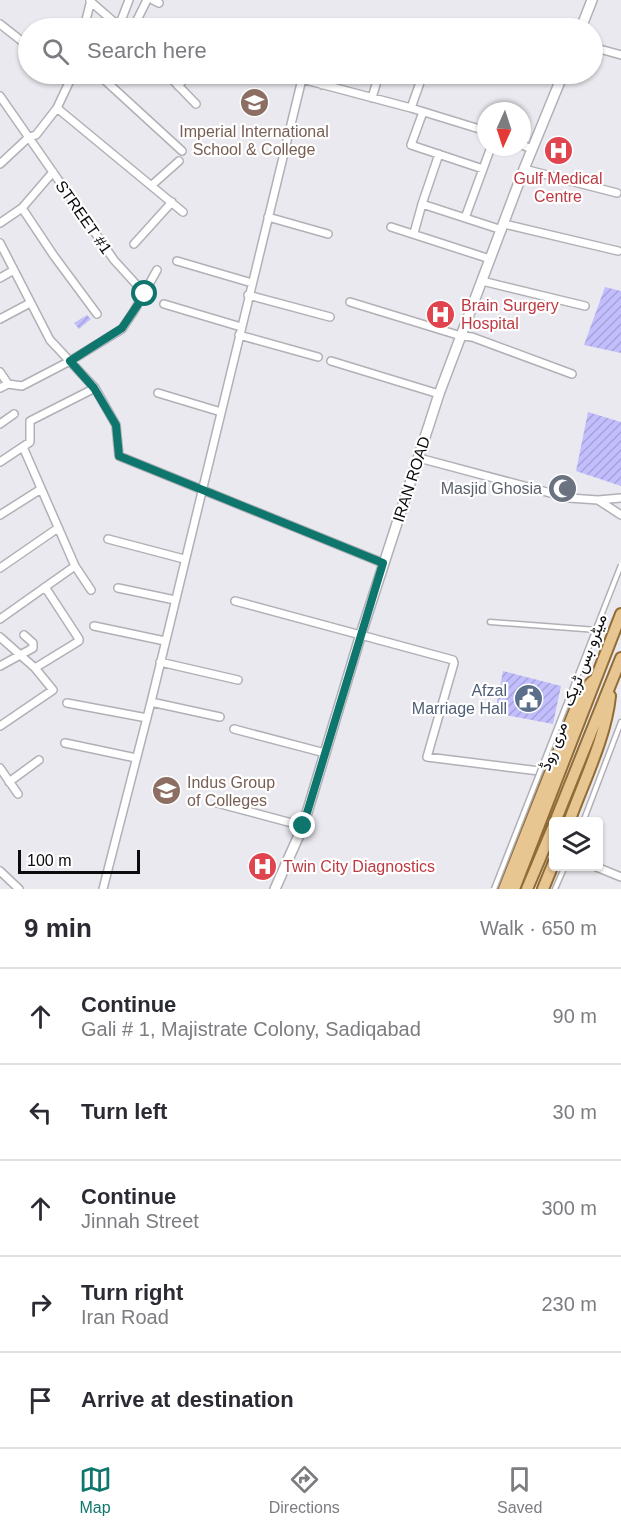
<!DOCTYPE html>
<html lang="en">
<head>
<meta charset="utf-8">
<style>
	:root { --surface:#fff; --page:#f7f7f7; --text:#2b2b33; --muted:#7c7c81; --line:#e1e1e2; --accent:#0f766e }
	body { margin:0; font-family:Arial,Vazirmatn,sans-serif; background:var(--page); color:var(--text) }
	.controls { position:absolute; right:18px; bottom:18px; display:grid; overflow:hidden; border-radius:6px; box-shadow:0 2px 4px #0004 }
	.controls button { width:54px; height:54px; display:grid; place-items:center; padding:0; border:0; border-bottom:2px solid var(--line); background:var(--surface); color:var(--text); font:30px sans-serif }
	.compass { position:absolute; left:477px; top:102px; width:54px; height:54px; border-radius:50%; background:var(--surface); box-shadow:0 2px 4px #0004; rotate:183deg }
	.scale { position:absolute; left:18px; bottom:15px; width:122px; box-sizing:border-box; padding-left:6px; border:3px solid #0c0c0e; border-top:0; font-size:16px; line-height:21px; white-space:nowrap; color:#0c0c0e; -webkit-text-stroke:4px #fff; paint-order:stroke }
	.stop { position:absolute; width:18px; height:18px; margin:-14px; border:4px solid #0f766e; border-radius:50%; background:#fff }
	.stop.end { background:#0f766e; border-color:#fff; box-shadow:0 2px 6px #0008 }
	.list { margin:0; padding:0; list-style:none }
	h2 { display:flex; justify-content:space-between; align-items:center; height:78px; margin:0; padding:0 24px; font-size:26px }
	h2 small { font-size:20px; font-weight:400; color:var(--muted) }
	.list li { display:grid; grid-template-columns:39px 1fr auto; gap:18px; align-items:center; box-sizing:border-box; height:96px; padding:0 24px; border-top:2px solid var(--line) }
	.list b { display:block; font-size:22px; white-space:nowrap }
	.list p { margin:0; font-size:20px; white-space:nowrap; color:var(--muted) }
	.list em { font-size:20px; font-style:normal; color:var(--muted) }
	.icon { flex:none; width:33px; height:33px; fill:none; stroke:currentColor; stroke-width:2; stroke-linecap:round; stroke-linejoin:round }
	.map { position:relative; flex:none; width:621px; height:889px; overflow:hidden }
	.search { position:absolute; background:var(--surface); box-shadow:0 2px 4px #0004; left:18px; right:18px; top:18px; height:66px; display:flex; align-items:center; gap:15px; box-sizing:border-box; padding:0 21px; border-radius:33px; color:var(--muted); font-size:22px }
	.sheet { height:558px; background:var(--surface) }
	nav { display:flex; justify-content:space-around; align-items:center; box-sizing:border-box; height:84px; border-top:2px solid var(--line); background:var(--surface); font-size:16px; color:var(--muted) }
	nav a { display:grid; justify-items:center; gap:3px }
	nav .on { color:var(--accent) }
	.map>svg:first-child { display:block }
</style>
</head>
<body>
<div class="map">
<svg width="621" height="889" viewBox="0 0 621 889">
	<defs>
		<pattern id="building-hatch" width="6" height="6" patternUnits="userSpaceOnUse" patternTransform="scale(1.5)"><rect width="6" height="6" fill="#c2befd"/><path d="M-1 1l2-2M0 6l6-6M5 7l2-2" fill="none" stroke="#a6a2d8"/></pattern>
	</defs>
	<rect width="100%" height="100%" fill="#eae9ef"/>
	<path fill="url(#building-hatch)" d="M605,287l16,4v62l-37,-8z
		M87,315l4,4 -12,10 -5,-6z
		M588,412l33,10v64l-45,-15z
		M503,671l58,15 -8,38 -58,-11z"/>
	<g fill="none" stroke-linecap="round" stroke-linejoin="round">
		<defs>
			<path id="service" d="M490,622l107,8
				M583,822l38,-100
				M555,889l10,-23"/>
			<path id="minor" d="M153,0l6,3
				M90,1l31,27
				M0,24l28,22
				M119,26l10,-26
				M84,28l7,-28
				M133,28l14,-28
				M592,47l29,8
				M63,74l8,6
				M98,74l84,77
				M167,74l29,30
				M283,74l128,34 75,23
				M322,85l4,-11
				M178,86l11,-12
				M0,96l114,164 31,34
				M372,98l7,-24
				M57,108l126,104
				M411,108l12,-34
				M423,112l-12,33 72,24 8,-22
				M522,145l10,4
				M0,164l29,-27 7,-2 21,-27 16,-34
				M524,169l93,24
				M152,185l27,-24
				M422,204l17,-50
				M22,208l32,48 43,58
				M268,217l60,17
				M465,218l18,-49
				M0,223l22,-15 31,-36
				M504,224l114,27
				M391,227l99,32
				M414,233l8,-29 80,26
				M0,243l50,97 45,48 21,37 3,31 264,107
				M134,244l38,-42
				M177,261l75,22
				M0,278l14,-8
				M482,281l103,25
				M248,295l82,22
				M350,302l111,34 11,1 100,37
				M164,304l77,23
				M0,319l30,-16
				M239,335l79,22
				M331,361l108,33
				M0,372l8,12
				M0,388l8,-4 14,2 48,-25 52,-32 12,-18 23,-41
				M158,393l63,19
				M0,424l14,-10
				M23,447l52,119 16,24
				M419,458l150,40 29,2
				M0,462l30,-20v-21l65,-33
				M621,498l-23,2 23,15
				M0,515l41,-26
				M108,539l76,20
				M0,568l58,-40
				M118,588l57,12
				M235,601l218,59 1,3 -27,94 112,14
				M0,619l75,-53
				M94,626l71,15
				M0,637l35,31 18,22 -53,36
				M160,662l78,18
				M0,666l33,-18v-5l-9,-8
				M35,668l44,-27v-2l-34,-52
				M151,702l69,15
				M67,703l80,15
				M234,729l91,24
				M65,743l71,15
				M0,768l18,26
				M9,782l30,-22
				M217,803l86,23
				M594,866l27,11
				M0,871l19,18
				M103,889l48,-187 151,-623"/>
			<path id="secondary" d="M581,28l11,-28
				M275,889l28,-63 58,-192 78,-240 85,-225 39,-95"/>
			<path id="primary" d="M555,822l66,-164
				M569,822c14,-39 37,-85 41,-126
				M504,889l78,-197 11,-11
				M514,889l107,-275
				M527,889l27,-64
				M543,889l11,-27"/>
		</defs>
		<use href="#service" stroke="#b0b0b6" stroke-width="7"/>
		<use href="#minor" stroke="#b0b0b6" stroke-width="10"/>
		<use href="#secondary" stroke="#b0b0b6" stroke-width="12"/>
		<use href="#primary" stroke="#916c35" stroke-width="14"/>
		<use href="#service" stroke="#fff" stroke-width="4"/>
		<use href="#minor" stroke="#fff" stroke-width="7"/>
		<use href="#secondary" stroke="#fff" stroke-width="9"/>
		<use href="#primary" stroke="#e8c692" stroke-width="10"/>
		<defs>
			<path id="service-bridge" d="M494,889l127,-324"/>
		</defs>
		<use href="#service-bridge" stroke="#b0b0b6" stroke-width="7" stroke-linecap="butt"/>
		<use href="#service-bridge" stroke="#fff" stroke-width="4"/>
	</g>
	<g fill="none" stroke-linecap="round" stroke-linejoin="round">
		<path stroke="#0f766e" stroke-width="8" d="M145,294l-23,34 -52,33 24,27 22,37 3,31 264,107 -80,263"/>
	</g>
	<defs>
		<symbol id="university-disc" viewBox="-11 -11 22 22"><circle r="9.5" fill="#8d6e63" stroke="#fff"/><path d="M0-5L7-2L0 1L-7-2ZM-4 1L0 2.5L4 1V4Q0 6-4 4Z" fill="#fff"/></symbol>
		<symbol id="hospital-disc" viewBox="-11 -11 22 22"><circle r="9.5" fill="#e0444e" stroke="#fff"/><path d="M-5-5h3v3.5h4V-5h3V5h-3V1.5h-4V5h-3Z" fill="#fff"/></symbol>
		<symbol id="mosque-disc" viewBox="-11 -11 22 22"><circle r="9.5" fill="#6b7280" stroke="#fff"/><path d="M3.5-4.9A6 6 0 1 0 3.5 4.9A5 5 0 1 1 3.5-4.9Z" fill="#fff"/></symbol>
		<symbol id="civic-disc" viewBox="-11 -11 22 22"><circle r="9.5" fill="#5c6f8a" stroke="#fff"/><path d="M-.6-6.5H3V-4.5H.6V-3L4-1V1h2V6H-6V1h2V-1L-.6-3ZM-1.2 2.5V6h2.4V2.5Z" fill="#fff"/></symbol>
	</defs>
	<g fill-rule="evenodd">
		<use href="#university-disc" x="238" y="86" width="33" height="33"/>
		<use href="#hospital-disc" x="542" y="134" width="33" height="33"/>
		<use href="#hospital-disc" x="424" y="298" width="33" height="33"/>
		<use href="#mosque-disc" x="546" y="472" width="33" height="33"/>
		<use href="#civic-disc" x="512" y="682" width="33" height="33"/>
		<use href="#university-disc" x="150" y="774" width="33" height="33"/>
		<use href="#hospital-disc" x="246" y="850" width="33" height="33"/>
	</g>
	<g text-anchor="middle" stroke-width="4.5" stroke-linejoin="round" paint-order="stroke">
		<g font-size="16" fill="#785e54" stroke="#fff">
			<text x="254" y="137">Imperial International<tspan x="254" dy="18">School &amp; College</tspan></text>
			<text x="187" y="788" text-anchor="start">Indus Group<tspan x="187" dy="18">of Colleges</tspan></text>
		</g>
		<g font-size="16" fill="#be3a42" stroke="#fff" text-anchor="start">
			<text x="558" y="184" text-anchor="middle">Gulf Medical<tspan x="558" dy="18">Centre</tspan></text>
			<text x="461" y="311">Brain Surgery<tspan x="461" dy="18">Hospital</tspan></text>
			<text x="283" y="872">Twin City Diagnostics</text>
		</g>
		<g font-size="16" fill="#0c0c0e" stroke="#fff">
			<text transform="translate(84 217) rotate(55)" y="6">STREET #1</text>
			<text transform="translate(411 479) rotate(-72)" y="6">IRAN ROAD</text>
			<text transform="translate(584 660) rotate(-69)" y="6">میٹرو بس ٹریک</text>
			<text transform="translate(553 746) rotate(-69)" y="6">مری روڈ</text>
		</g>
		<g font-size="16" fill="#5b616d" stroke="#fff" text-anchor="end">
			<text x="542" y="494">Masjid Ghosia</text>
		</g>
		<g font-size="16" fill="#4e5e75" stroke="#fff" text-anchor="end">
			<text x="507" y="696">Afzal<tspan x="507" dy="18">Marriage Hall</tspan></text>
		</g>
	</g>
</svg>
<div class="controls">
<button><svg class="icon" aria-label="layers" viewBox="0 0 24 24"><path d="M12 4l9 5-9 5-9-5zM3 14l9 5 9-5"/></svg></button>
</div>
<svg class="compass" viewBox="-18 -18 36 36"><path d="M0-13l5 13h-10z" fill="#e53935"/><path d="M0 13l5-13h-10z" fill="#7c7c81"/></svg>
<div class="scale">100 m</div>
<div class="stop" style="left:145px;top:294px"></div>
<div class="stop end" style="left:303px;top:826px"></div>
<div class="search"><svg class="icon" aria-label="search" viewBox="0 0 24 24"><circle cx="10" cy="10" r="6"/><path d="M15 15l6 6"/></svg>Search here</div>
</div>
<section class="sheet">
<h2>9 min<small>Walk · 650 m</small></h2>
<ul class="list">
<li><svg class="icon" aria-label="ahead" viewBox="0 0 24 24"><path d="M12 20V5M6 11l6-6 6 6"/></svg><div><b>Continue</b><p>Gali # 1, Majistrate Colony, Sadiqabad</p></div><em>90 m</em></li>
<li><svg class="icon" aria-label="left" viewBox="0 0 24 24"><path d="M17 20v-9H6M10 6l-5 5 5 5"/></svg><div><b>Turn left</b></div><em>30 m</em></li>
<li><svg class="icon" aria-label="ahead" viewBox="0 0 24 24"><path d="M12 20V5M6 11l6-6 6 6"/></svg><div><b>Continue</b><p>Jinnah Street</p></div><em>300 m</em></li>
<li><svg class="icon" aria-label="right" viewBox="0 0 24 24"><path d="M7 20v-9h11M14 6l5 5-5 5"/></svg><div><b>Turn right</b><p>Iran Road</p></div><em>230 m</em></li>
<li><svg class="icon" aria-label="arrive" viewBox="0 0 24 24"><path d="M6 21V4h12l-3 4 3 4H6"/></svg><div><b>Arrive at destination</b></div></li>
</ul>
</section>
<nav>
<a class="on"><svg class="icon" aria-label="map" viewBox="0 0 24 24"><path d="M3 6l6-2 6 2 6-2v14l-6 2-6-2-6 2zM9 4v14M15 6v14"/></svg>Map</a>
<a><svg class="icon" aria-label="directions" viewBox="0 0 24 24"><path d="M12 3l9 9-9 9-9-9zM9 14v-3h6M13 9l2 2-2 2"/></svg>Directions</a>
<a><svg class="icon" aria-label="saved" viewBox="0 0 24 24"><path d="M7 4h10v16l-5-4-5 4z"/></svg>Saved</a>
</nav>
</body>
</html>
